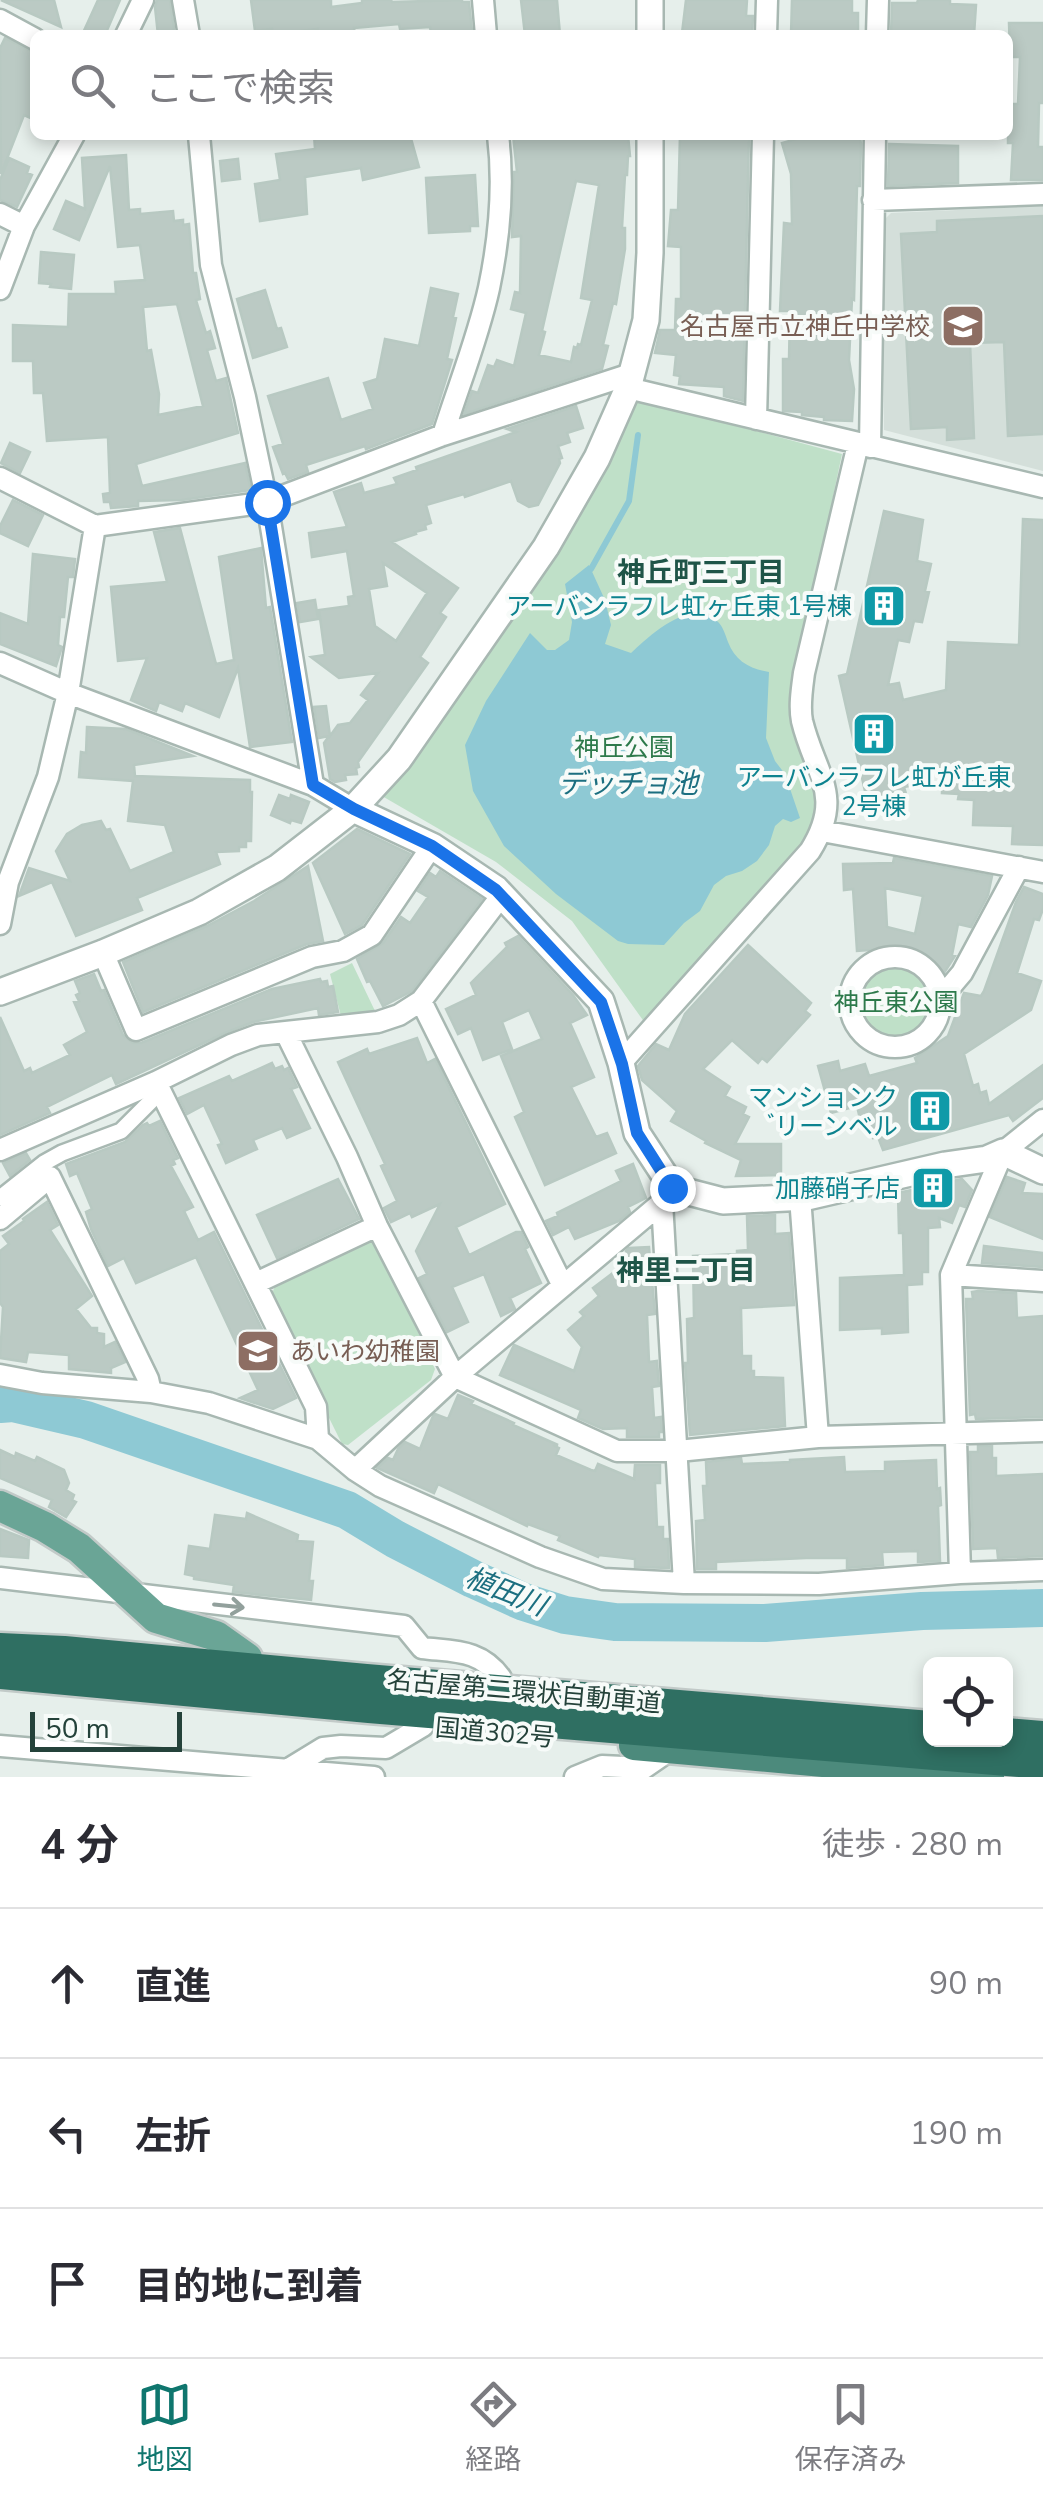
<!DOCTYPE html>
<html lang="ja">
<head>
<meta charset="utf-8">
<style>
	:root { --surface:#fff; --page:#f7f7f7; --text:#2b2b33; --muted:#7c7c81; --line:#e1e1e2; --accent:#0f766e }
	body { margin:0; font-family:"Nunito Sans","Noto Sans JP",sans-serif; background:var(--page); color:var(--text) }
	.controls { position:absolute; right:30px; bottom:30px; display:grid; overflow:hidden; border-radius:15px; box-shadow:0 5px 15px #0003 }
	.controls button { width:90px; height:90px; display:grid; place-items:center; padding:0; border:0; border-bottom:2px solid var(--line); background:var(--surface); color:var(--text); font:50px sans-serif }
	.scale { position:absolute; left:30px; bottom:25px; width:152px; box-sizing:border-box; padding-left:10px; border:5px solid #24423a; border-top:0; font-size:28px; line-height:35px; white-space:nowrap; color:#24423a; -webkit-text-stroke:8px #f7fbf9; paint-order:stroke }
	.stop { position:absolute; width:30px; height:30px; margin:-22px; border:8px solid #1a73e8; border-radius:50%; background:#fff }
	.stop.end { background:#1a73e8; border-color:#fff; box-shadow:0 2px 10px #0008 }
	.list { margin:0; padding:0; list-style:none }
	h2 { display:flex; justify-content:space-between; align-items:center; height:130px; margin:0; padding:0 40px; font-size:42px }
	h2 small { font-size:32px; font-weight:400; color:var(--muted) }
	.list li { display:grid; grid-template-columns:65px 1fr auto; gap:30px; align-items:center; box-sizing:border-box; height:150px; padding:0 40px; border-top:2px solid var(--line) }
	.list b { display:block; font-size:38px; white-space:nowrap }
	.list em { font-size:32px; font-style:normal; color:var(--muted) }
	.icon { flex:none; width:55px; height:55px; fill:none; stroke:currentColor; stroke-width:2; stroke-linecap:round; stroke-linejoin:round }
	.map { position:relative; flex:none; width:1043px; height:1777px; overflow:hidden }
	.search { position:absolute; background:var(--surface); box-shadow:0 5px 15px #0003; left:30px; right:30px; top:30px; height:110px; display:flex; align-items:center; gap:25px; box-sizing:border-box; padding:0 35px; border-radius:15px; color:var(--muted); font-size:38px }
	.sheet { height:580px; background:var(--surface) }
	nav { display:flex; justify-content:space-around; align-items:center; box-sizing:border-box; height:140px; border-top:2px solid var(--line); background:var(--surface); font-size:28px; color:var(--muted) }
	nav a { display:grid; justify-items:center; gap:5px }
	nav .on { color:var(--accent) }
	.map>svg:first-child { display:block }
</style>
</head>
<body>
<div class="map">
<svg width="1043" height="1777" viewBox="0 0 1043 1777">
	<rect width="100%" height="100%" fill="#e6efeb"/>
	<path fill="#d4dfda" d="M1043,206v265l-159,-41 -2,-208 9,-9z"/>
	<path fill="#bfe0c8" d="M633,398l209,56 -44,209 23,142 -8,34 -168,184 -73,-102 -76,-59 -114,-66z
		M352,963l23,48 -34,5 -11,-42z
		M861 1003a35 35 0 1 1 70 0a35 35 0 1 1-70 0Z
		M364,1237l13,5 58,127 -4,11 -83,65 -6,-1 -72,-145 8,-21z"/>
	<path fill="#8ec9d4" d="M589,565l16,35 6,25 -6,19 26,9c18,-17 61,-57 86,-32 6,5 8,13 11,21 7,19 22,27 41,30l-3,66 9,23 10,13 15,44 -9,4 -8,-3 -8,7 -6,19 -12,16 -15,10 -16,5 -12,9 -14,26 -16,12 -20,22 -36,-1 -10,-3 -62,-47 -52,-48 -31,-55 -8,-46 21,-44 44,-68 17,17h8l14,-10 3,-18 -7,-38z"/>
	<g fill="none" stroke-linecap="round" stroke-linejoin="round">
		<path stroke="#8ec9d4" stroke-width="6" d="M591,569l38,-68 9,-66"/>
		<path stroke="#8ec9d4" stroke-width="38" d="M0,1404l13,-1 73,17 261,90 48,29 78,40 51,23 41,13 50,7 150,1 157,-12 121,-3"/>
	</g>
	<path fill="#bbcac4" stroke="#b8c9c2" stroke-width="2.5" fill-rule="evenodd" d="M1,0h53l7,27z
		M98,0h22l-15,35h-23z
		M157,0h13l5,35h-17l-3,-28z
		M251,0h80v7l31,-4v-3h29l1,2 70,-2v2h7l3,29 -41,2 -1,-6 -30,2 -1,-5 -45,4 1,7h-37v-6l-45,5 -1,-5 -17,2z
		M521,0h36l3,35h-35z
		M686,0h61l-1,16h7l-1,19 -70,-2z
		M792,0h60v13h6v22h-67z
		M918,0h32v4l26,1 -2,30h-83l1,-32h25z
		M1009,23h34v80h-4l-1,44h5v33h-32l2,-37h-5v-39h10l2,-47h-10z
		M5,38l30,15v67l-11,-5 -23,59 -1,-126z
		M314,135h96l9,32 -56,13 -2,-12 -56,9 2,37 -47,7 -5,-37 25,-4 -4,-26 39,-5z
		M513,135h115l2,21h-2l-1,19h-2l-3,53h3v21l-9,55 -3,-1 -10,42 5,1 -6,23 -138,45 8,-23 6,2 10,-28 6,2 3,-7 17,6 12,-53 -15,-4 4,-17 5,1 1,-57 -9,1 2,-65h3zM576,181l23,4 -18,113 11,2 -11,45 -3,-1 -1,4 -3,-1 -3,15 -32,-7 6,-23 -3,-1z
		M680,135h69l-6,266 -19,-5v-9l-45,-3 1,-8 -6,-1 2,-20 -21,-2 5,-23h15l1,-31h5v-52l-13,-1 3,-36h7z
		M810,135l50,2 1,7 -1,42h-3l-3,114 -2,-1 -3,61 5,29 -2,32 -28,-1v-3l-22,-2v-3l-19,-1v-52h6l1,-48h-10l4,-88 8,1 -1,-50 -9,-31z
		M889,144l69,2v37l-70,3z
		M126,155l3,55 11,-1v5l33,-3 1,10 9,-1v5l6,-1 4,49h3l4,26 -4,1 10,33 4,-2 5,17 -8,2 9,31 10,-3 12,55 -102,31 6,22 103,-23 6,27 -69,10 -44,1v5l-27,2 -1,-6h-6l-1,-8 7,-1 -2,-56 -61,4 -4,-48h-9l-1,-32h-20v-36l55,2 1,-33h47l-1,-12 30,-2 -5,-35 -22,2 -8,-81 -31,74 -25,-11 12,-28 19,8 -3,-51zM177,304l26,102 -45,9 1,-21 -8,-44 -4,1 -4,-44z
		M9,158l20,9 -2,6 5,2 -15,32 -17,-7v-20z
		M238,159l2,20 -18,2 -2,-20z
		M475,175l3,51h-8v5l-41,2 -3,-55z
		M1043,216v218l-35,2 -4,-94 -34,1 4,95 -27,2v-13l-36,2 -10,-195 36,-2v-11z
		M41,252l33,3 -3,34 -21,-2 1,-3 -12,-1z
		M431,288l27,6 -5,23 3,1 -9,41 5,1 -20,64 -66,25 -1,-3 -59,19 2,7 -20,7 -3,-6 -2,1 -10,-27 10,-3 -15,-48 60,-18 13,42 32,-11 -9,-26 13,-4 8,-40 34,7z
		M265,290l12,39 4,-1 6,19 -34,11 -16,-59z
		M576,406l7,22 -16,5 3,9 -12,4 4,12 -3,1 1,4 -22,42 -9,2 -11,-6 -7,-20 -46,16 -1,-3 -38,11 5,18 -6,2 1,4 -11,3 1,2 -24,8 66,46 -18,25 6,4 -26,40 8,6 -70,99 1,5 -3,1 1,6 -12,1 1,5 -11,2 -5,-3 -6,-36 5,-7 -10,2 -5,-31 12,-1 4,30 8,-11 12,-2 18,-23 -7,-5 17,-22 -39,5 -28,-21 14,-2 -6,-45 30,-4 -1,-9 6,-1 -7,-45 -35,6 -3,-24 38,-6 -13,-35 27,-9 3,10 33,-9 -3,-6 23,-8 -1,-3 100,-35 -9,-3zM383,563l44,30 -31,48 -21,-15 -6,-37 18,-3z
		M10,443l20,9 -10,21 -19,-10z
		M13,500l30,15 -15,31 -28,-13v-7z
		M884,511l39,9 -6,41 14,3 -6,27 4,1 -7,30 -8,-1 -5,21 -11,-2 -10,45 11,-2 4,17 43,-10 2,-48 71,3 4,-126 20,1v325l-31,-1 1,-18 -40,-1 1,-25 -16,-1 1,-5 -17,-1 1,-27 -37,10 3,10 -5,1 3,10 -33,8 -7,-5 -28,-124 8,-2z
		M180,528l36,136 18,-4 -15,-103 42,-9 5,60 4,-1 22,135 -42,5 -12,-79 -19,49 -34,-14 -3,8 -23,-9 -3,9 -25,-11 16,-42 -29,3 -7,-74 56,-5 -13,-50z
		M33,554l42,5 -2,18h-5l-4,40h-4l-2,28 4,2 -6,19 -56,-22v-31l28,11z
		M315,600l3,19 -18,3 -3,-19z
		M87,727l39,2 67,27 -59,9 1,11 115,4v12h2l-1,49h-5v6h-7v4l-23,1 4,12 -83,34 5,12 -66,26 -24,-54 -33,14 10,-28 41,13 -14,-30 11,-17 15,-9 19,-4 5,9 4,-1 20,42 44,-19 -9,-27 -37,-4 5,-40 -54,-4 2,-25 5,1z
		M279,795l11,4 1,-4 18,7 -8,21 -10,-3 -1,3 -19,-8z
		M357,829l53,25 -48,71 -17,9 -32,-71z
		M894,858l98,18 -4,19 -17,32 -13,-3 -6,31 3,1 -11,17 -19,-7 3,-8 -44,-9 -27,2 -4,-62 -9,1 -1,-26 50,-1zM885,888l38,8 -8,38 -28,-7z
		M308,866l15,75 -16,3 -164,68 -20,-50 84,-36 47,-25z
		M440,871l42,28 -70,92 -29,15 -13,-25 -3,1 -10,-23 26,-16 18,-26 9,6 18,-26 -10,-6 12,-18 6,4z
		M1024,887l19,7v15l-4,11 -5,-1 -17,54 24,8 -10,29 -67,44 9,32 5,-2 2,9 6,-2 3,13 54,-39v33l-30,23 -4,-6 -126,35 -5,-13 -5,1 -6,-21 -7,2 -3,-13 -26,7 -13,-47 20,-5 2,10 25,-7 4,12 48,-13 -2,-5 33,-22 16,-43 17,3 3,-5 32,-89z
		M518,936l55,59 14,20 -17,8 24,54 -23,10 25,50 11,-4 9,20 -71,32 -30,-68 9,-5 -23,-56 41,-17 -13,-29 -27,12 10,27 -29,11 -12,-32 -13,6 -12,-25 30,-14 -5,-12 36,-36 -2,-4z
		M748,945l63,58 -6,8 5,4 -43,47 -5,-4 -4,5 -26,-23 -29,29 27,18 -5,9 21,11 -3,7 6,3 -14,27h46v31l-45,1 5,-16 -36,-17 1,-2 -35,-20 6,-10 -35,-31 -4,-14 18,-22 13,6 16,-36z
		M94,974l7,17 3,-1 19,45 10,8h8l131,-54 48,-10 1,3 6,-1 1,6 5,-1 5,26 -19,3 -1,-7 -65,14 -28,11 -109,51 -4,-9 -65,32 3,6 -50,22v-118l24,54 6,-3 2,5 38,-18 -6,-10 23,-13 -13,-30 5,-1 -3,-6 4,-2 -5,-12z
		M417,1038l10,25 8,-4 70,145 -49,23 13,28 47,-23h5l7,15 -3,2 16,34 -31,15 5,11 -14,7 -17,-42 -32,13 16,35 -21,10 -28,-54 8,-4 -11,-23 24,-47 -28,13 -2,-4 -19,9 -7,-14 13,-7 -16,-35 4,-2 -47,-102 29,-13 2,5z
		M272,1063l3,6 7,-3 2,4 4,-2 9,19 -6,2 19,39 -23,10 -5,-10 -29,12 4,9 -31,14 -8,-18 4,-1 -18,-39 -17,9 -8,-16 50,-22 3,5z
		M160,1121l18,37 -5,2 2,4 -4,2 22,41 -9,4 14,29 16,-8 82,166 -23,11 -33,-11 18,-8 -62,-133 -60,26 -12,-25 -16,8 -17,-37 -5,-17 6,-3 -15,-36 -7,3 -4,-12 59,-22 18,-17 4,-2 2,3z
		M26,1153l4,7 -20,16 -7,-13z
		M633,1164l13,34 -18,9 2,5 -11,9 -44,18 -6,-12 -16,8 -7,-14 12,-5 -1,-3 64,-32 -5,-10z
		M1007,1177l18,6 -3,10 21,1v45l-53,-22z
		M338,1179l21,40 -82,39 -20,-43z
		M962,1179l10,11 -7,17 -6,-2 -7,18 -13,-5 1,9 -12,1v44h-6v12l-15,1 1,47 -26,2v-6l-42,2v-52l64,-3 -1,-42h-4l-1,-40z
		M47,1202l11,23 -8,5 42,66 -16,13 15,19h6v5l7,1v13l11,-5 10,20 -14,6v5l-42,-4v-14l-41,-3 -2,10 -26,-4 3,-51 -3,-4v-52l9,-7 -6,-8 21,-15 -1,-2z
		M775,1215v19l14,-1 5,72 -53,3 1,48h9v15h3v6l29,1 2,48 -95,9 -5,-72h3l-1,-44 7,-1 -1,-62 44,-2v-3l11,-1 -1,-34z
		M984,1246l59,7v14l-61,-4z
		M649,1247l6,67 -8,1 2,47 8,-1 2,25 -7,1 2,31 7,-1 1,15h-3v5h-32v-9l-24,1 -25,-11 3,-8 -81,-35 14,-30 60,26 8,-24 -14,-17 16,-14 -4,-4 19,-16 -6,-8 33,-25v-12l3,-3z
		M978,1291l38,2 1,25 26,-2v101l-67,2 -1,-5 -5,1 -4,-116h7l-1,-7z
		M458,1395l15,6 -2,3 43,19 -1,2 45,20h-5l6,3 -3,7 35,15 4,1 3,-7 36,15 1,-14h25v18h-5l2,44h6v12h5l1,29 -34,-1v-8l-36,-4 -1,2 -40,-17 2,-4 -32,-12 -1,2 -89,-42 -4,9 -57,-25 11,-10 5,2 5,-11 7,-7 15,7 13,-33 2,-2 13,5z
		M978,1446h14v12h4v18l47,-2v82l-45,2 -1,-10 -24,1 -3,-97h8z
		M0,1450l15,7 1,-4 19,8 2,-4 27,13 5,13 -3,7 8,5 -2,5 4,2 -10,15 -17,-10 3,-7 -52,-22z
		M844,1457l1,15 40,-1v-9l51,-2 1,29 3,-1 1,17 -3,1 2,55 -22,1v-11l-36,1 1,13 -36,3v-10h-41l-90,4v7h-19l-1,-48 9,-1 -2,-34h4l-1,-24 35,-4 1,6 48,-2v-2z
		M247,1513l51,22 -1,6 16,1 -4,39h4l-2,19 -78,-8 1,-7 -40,-6v-3l-9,-2 4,-28 21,3 5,-34 31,4z
		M0,1529l29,11 -1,18 -28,-2z"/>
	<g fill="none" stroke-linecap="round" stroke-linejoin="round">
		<defs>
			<path id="pedestrian" d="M0,1198l44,-35 18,-10 59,-22 35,-35 -4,-12"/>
			<path id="minor" d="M183,0l6,35
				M483,0l3,35
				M0,20l35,19
				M126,35l17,-35
				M766,35l1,-35
				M877,35l1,-35
				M199,135l12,130 34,132 22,105 46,283 40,24
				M873,200l170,-6
				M0,214l24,12
				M0,289l24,-63 50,-91
				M628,388l415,99
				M756,419l7,-284
				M443,435c15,-48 35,-97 46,-147 10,-48 15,-104 9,-153
				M870,447l5,-312
				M0,478l95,48 172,-24 176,-67 188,-61
				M0,663l68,30 245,92
				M822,831l221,41
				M0,924l8,-42 40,-105 20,-84 27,-167
				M103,953l33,77 176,-73 31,-6 29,-16 60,-89
				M850 1002a45 45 0 1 1 90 0a45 45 0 1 1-90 0Z
				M939,991l12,-5 11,-13 57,-106
				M421,1001l142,285
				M286,1033l61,124 30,69 78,151 162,74h61l140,-14 225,-6
				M621,1063l189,-212c35,-56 5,-76 -8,-130 -3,-15 0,-33 2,-48l54,-229
				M156,1082l160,325 2,32
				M0,1150l156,-68 75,-37 27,-10 120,-13 21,-7 22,-14 81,-106
				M800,1197l18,240
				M662,1202l22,381
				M0,1219l50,-42 98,202 3,13
				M951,1275l92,6
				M256,1283l121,-57
				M0,1375l42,8 109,9 58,11 109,36 37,31 25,16 160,71 63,22 81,4 135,1 141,-11 83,-3
				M355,1470l100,-93 223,-188
				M960,1573l-9,-298 52,-123 40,-32
				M0,1578l404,48 18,22c33,4 58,1 79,30
				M0,1746l374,31
				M287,1770l36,-22 18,-2 45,2 37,-22
				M575,1777l27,-11 42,2 29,-20"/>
			<path id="tertiary" d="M650,0v35
				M353,809l79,37 64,43 105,112 20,62 16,70 36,55 50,13 84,-4 138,-32 42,-6 16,-7 40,19
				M0,992l103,-39 96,-41 78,-44 76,-59 46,-50 147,-212 51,-89 31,-70 18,-68 4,-67v-118"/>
			<path id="primary" d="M0,1506l45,21 34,21 77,70 60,18 31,22"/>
			<path id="trunk" d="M634,1745l355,32"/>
			<path id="motorway" d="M0,1648l64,3 302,28 564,47
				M0,1674l369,34 674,56
				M1006,1733l37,3"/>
		</defs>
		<use href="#pedestrian" stroke="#a8b8b2" stroke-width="20"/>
		<use href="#minor" stroke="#a8b8b2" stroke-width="25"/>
		<use href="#tertiary" stroke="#a8b8b2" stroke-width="30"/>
		<use href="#primary" stroke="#c2cac8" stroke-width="35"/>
		<use href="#trunk" stroke="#c2cac8" stroke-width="35"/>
		<use href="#motorway" stroke="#c2cac8" stroke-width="35"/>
		<use href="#pedestrian" stroke="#fff" stroke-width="15"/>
		<use href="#minor" stroke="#fff" stroke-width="20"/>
		<use href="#tertiary" stroke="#fff" stroke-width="25"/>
		<use href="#primary" stroke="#6aa596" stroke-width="30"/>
		<use href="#trunk" stroke="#4c8a7c" stroke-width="30"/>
		<use href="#motorway" stroke="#2f6f62" stroke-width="30"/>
	</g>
	<defs><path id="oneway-shaft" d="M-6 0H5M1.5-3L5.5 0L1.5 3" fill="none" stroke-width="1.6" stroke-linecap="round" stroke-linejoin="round" transform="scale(2.5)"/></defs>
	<use stroke="#92a09c" href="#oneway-shaft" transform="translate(229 1606) rotate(6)"/>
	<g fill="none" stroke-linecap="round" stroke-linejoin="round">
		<path stroke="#1a73e8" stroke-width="12" d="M267,502l46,283 41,24 78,37 64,44 105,112 21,62 15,69 35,55"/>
	</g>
	<defs>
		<symbol id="school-square" viewBox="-11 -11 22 22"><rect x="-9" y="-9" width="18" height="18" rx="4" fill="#8d6e63" stroke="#f7fbf9"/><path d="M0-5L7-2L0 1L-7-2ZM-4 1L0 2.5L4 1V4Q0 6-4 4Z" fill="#fff"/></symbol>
		<symbol id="building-square" viewBox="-11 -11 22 22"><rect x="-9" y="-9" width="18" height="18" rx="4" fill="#0f9aa8" stroke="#f7fbf9"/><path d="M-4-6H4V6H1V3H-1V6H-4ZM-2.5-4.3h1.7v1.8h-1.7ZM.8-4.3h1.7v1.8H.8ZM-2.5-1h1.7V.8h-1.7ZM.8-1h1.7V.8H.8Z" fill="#fff"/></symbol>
	</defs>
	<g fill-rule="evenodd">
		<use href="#school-square" x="938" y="301" width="50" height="50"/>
		<use href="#building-square" x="859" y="581" width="50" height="50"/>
		<use href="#building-square" x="849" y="709" width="50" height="50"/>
		<use href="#building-square" x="905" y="1086" width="50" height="50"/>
		<use href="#building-square" x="908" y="1163" width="50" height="50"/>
		<use href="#school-square" x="233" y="1326" width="50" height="50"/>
	</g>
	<g text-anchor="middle" stroke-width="8" stroke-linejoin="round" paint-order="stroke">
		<g font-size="25" fill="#785e54" stroke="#f7fbf9" text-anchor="end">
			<text x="930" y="335">名古屋市立神丘中学校</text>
			<text x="290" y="1360" text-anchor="start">あいわ幼稚園</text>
		</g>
		<g font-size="25" fill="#0d838f" stroke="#f7fbf9" text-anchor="end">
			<text x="852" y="615">アーバンラフレ虹ヶ丘東 1号棟</text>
			<text x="874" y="786" text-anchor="middle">アーバンラフレ虹が丘東<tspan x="874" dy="29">2号棟</tspan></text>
			<text x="898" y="1106">マンションク<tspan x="898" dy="29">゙リーンベル</tspan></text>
			<text x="900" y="1197">加藤硝子店</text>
		</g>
		<g font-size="25" fill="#2d7a4b" stroke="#f7fbf9">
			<text x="624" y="756">神丘公園</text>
			<text x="896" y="1011">神丘東公園</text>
		</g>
		<g font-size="25" fill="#24423a" stroke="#f7fbf9">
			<text transform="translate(524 1691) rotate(5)" y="9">名古屋第二環状自動車道</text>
			<text transform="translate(495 1732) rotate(5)" y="9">国道302号</text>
		</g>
		<g font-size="28" font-weight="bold" fill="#1f5548" stroke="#f7fbf9">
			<text x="701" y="582">神丘町三丁目</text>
			<text x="686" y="1280">神里二丁目</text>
		</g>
		<g font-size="28" font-style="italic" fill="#1c6f80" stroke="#f7fbf9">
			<text x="628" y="793">デッチョ池</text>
			<text transform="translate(506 1591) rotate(22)" y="10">植田川</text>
		</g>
	</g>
</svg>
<div class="controls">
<button><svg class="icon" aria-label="locate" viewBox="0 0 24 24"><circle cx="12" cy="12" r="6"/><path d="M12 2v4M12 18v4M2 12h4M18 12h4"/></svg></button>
</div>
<div class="scale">50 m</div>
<div class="stop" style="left:267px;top:502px"></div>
<div class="stop end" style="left:672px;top:1188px"></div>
<div class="search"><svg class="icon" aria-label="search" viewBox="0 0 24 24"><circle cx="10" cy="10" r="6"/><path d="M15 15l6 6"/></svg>ここで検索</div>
</div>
<section class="sheet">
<h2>4 分<small>徒歩 · 280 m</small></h2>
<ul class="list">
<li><svg class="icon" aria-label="ahead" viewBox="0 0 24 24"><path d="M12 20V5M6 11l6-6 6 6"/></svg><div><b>直進</b></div><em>90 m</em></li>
<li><svg class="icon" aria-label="left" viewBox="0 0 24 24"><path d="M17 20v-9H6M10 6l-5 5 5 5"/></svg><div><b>左折</b></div><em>190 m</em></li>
<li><svg class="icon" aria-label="arrive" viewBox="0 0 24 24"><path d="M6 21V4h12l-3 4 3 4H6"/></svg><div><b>目的地に到着</b></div></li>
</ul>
</section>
<nav>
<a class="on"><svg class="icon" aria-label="map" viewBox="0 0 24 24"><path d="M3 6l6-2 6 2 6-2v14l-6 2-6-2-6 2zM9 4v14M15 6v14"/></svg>地図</a>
<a><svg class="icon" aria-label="directions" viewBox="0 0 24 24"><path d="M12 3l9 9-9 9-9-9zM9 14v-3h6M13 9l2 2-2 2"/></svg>経路</a>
<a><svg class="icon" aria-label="saved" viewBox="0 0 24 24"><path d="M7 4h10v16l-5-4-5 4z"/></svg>保存済み</a>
</nav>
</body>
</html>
